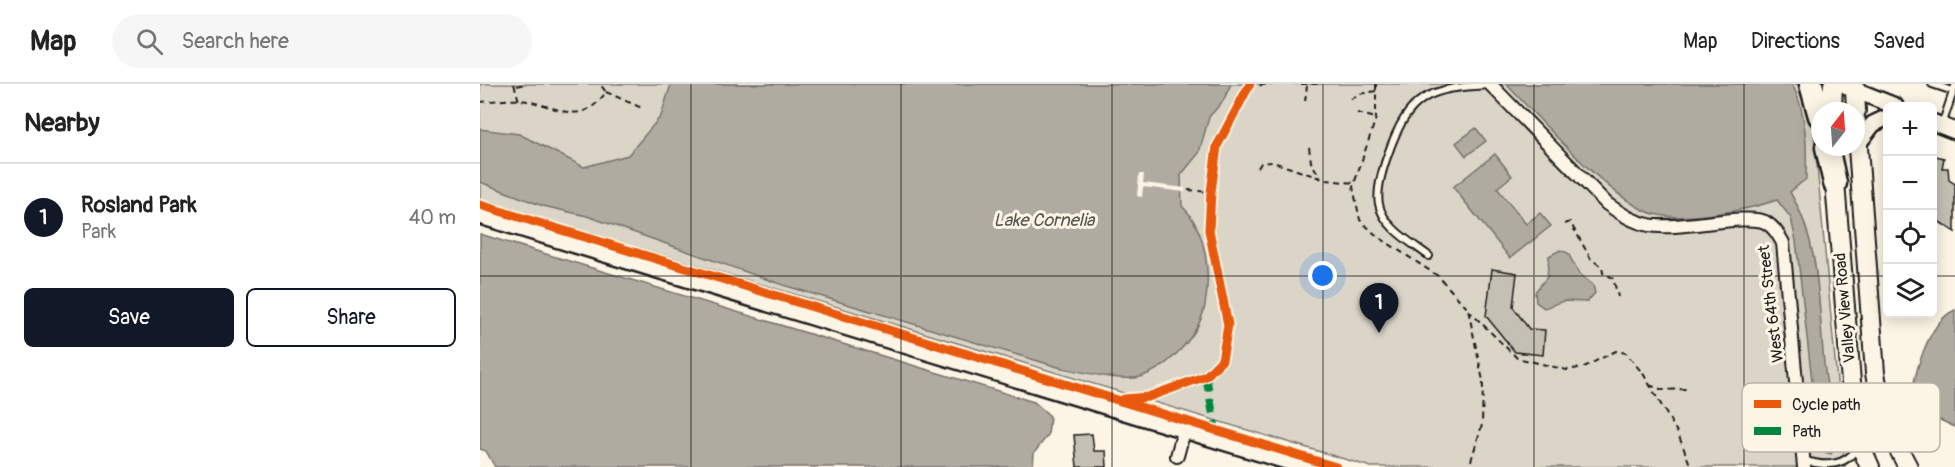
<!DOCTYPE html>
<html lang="en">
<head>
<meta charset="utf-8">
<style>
	:root { --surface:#fff; --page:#f6f6f6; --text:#222; --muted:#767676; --line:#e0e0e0; --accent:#111827 }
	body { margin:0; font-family:Pangolin,sans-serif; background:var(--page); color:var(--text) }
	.controls { position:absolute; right:18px; top:18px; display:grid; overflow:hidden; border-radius:9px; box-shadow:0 3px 15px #0003 }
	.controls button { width:54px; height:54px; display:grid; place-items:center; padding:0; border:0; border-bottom:2px solid var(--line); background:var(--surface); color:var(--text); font:30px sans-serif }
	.compass { position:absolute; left:1331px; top:18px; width:54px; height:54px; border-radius:50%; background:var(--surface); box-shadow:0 3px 15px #0003; rotate:17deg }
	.you { position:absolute; left:843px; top:192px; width:21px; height:21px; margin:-15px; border:4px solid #fff; border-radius:50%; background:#1a73e8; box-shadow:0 0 0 9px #1a73e833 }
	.badge { display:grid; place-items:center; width:39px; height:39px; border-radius:50%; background:var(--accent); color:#fff; font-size:20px; font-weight:700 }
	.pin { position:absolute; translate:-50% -50px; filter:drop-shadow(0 2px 3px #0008) }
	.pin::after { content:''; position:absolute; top:32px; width:21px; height:18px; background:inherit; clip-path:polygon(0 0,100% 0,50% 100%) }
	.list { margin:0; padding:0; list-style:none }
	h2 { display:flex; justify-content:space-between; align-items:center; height:78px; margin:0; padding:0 24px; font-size:26px }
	h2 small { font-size:20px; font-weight:400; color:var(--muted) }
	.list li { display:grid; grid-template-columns:39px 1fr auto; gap:18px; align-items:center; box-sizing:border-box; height:108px; padding:0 24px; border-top:2px solid var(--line) }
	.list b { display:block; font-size:22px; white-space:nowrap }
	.list p { margin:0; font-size:20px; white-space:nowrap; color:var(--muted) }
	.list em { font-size:20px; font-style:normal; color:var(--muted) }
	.actions { display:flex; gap:12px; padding:18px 24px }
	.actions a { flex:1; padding:14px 0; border:2px solid var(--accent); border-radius:9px; text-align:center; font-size:21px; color:var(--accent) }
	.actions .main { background:var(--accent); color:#fff }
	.icon { flex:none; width:33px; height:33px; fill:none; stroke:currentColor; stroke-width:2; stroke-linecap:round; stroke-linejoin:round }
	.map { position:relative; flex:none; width:1475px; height:383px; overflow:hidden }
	header { display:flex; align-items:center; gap:36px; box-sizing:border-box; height:84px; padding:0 30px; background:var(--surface); border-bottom:2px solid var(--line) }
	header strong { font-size:28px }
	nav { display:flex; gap:33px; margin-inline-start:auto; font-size:21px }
	.search { width:420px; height:54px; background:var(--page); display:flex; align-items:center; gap:15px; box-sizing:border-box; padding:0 21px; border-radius:33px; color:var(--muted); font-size:22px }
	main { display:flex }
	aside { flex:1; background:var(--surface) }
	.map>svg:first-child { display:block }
</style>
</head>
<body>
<header>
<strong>Map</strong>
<div class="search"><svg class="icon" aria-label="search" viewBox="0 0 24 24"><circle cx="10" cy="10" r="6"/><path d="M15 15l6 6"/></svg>Search here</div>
<nav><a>Map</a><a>Directions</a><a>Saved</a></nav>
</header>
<main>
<aside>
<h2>Nearby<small></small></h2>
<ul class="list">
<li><span class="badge">1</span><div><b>Rosland Park</b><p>Park</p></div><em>40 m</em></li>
</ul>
<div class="actions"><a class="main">Save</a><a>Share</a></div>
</aside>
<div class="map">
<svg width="1475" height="383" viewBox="0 0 1475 383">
	<rect width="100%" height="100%" fill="#fcf5e5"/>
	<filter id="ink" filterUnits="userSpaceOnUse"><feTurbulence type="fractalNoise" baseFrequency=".0167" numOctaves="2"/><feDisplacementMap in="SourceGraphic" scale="12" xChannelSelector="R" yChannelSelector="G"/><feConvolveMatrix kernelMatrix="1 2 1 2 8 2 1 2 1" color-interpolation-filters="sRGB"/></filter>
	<g filter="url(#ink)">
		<path fill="#dbd5c8" stroke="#7c7872" stroke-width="1.5" d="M0,0h1319l13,28 33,355h-474l-891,-267z"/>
		<path fill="#b0aba1" stroke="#75726c" stroke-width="1.5" d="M191,0h560l-8,17 -14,16 -10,36 -18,22 1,31c24,23 29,67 23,99 -5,29 -36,63 -65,72 -18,5 -63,-6 -82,-10l-275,-82 -196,-69 -44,-10 -63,-24v-53l39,5 65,33 44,-12 33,-39z
			M1026,0h286c15,28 15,64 14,95l-16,13c31,52 28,112 34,171 3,28 9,55 12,83l-5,8 -11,-3 -24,-210 -5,-23 -14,-18c-29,10 -93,22 -123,14 -41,-11 -116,-97 -148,-130z
			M996,44l10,13 -20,15 -10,-13z
			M1015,70l17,22 -15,12 29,36 14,-11 11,13 -41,32 -57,-71z
			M0,150l554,168 16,14 -2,19 -14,18 -1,14h-538l-9,-16 -6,-2z
			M1080,166l8,3 11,21 14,11 2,8 -8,9 -23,-1 -20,7 -8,-6 -1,-10 12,-15 2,-21z
			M1475,226v117l-45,-21c3,-28 17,-84 45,-96z"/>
		<path fill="#fcf5e5" d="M659,90h5l-1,9 42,5v4l-42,-5 -1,10 -5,-1z"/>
		<path fill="#c4c0b3" stroke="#1c1c1c" stroke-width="1.5" d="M1452,71l12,3 -2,10h6l1,12 6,4v48l-23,-15z
			M1012,185l25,4 -4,34 16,22 16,1 -2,25 -28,-3 -29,-36z
			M612,350l2,17h12l1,16h-30l-3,-32z"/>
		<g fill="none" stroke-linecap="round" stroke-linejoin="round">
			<defs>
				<path id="service" d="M1452,0l21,7
					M1462,41l13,-39
					M949,172c-17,-13 -46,-29 -50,-52 -3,-15 4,-36 9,-50 21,-60 41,-66 102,-69
					M1323,376c22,7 42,7 54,-12"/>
				<path id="minor" d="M1010,0l117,120c13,9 26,18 42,21 28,6 97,-12 116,-3 9,5 13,12 18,21l21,224
					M697,372l7,-26"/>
				<path id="tertiary" d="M1375,0v6l40,16
					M1452,38l23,9
					M1377,61l16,-21 15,-7
					M0,132l826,251"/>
				<path id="secondary" d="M1367,0l8,6 1,21
					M1352,27l1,-27
					M1376,37l19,252 8,46 25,48
					M1354,86l19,237 8,40 9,20"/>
				<path id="motorway" d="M1331,0l9,32
					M1347,63l8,36"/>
			</defs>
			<use href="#service" stroke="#1c1c1c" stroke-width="10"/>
			<use href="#minor" stroke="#1c1c1c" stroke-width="16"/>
			<use href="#tertiary" stroke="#1c1c1c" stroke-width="20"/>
			<use href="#secondary" stroke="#1c1c1c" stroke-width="22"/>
			<use href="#motorway" stroke="#1c1c1c" stroke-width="27"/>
			<path stroke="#1c1c1c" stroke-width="2" stroke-dasharray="6 4.5" stroke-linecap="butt" d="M34,0l5,17
				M821,0h18
				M896,0v34l-23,69 7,33 17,16 61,40 30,33 15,72 -1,44 -13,42
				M37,2l7,-2
				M769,2l28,-2
				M126,8l36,16
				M871,15l8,-5 17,-3
				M825,17l2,-15
				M0,18c15,-1 32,-4 47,-1 33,6 54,27 79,-9l-6,-8
				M877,29l19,5
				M829,63l2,15 9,15
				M778,84l3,-5 12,-1 53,18 28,3
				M708,106l23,2
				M1085,140l5,-2 21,37 11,8 1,6 10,5 5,19
				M988,226l49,48 50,12 17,-3 32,-16 10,2 18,22 34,59 13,33
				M1169,301l14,5 24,-1"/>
			<use href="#service" stroke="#fcf5e5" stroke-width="6"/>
			<use href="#minor" stroke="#fcf5e5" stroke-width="12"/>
			<use href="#tertiary" stroke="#fcf5e5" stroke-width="15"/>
			<use href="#secondary" stroke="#fcf5e5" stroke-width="18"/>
			<use href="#motorway" stroke="#fcf5e5" stroke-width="22"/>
			<path stroke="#00873e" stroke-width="8" stroke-dasharray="15 8" stroke-linecap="butt" d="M726,292l10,55"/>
			<defs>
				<path id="cycleway" d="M0,121l856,262
					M644,315l24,-2 58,-21 16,-16 6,-35 -19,-95 2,-38 6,-46 33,-62"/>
			</defs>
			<use href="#cycleway" stroke="#fcf5e5" stroke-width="13"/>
			<use href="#cycleway" stroke="#e8590c" stroke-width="9"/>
		</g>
	</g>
	<path fill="none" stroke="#1c1c1c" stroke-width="1.5" stroke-opacity="0.55" d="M211,0v383M421,0v383M632,0v383M843,0v383M1054,0v383M1264,0v383M0,192h1408M1452,192h23"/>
	<g text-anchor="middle" stroke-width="6" stroke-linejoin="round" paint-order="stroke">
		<g font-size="16" fill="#1c1c1c" stroke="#fcf5e5">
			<text transform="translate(1290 220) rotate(-97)" y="6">West 64th Street</text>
			<text transform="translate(1364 224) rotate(-95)" y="6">Valley View Road</text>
		</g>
		<g font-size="18" font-style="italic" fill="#575551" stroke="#fcf5e5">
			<text x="564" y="142">Lake Cornelia</text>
		</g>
	</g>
	<rect x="1262" y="299" width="198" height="69" rx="9" fill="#fcf5e5" stroke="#b9b4a9" stroke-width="1.5"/>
	<rect x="1274" y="316" width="27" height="8" fill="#e8590c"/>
	<rect x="1274" y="343" width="27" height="8" fill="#00873e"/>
	<g font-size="16" fill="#1c1c1c">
		<text x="1312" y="326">Cycle path</text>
		<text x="1312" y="353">Path</text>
	</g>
</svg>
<div class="controls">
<button>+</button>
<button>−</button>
<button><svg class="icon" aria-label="locate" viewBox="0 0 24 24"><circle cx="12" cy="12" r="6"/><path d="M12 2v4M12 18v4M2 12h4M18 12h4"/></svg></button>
<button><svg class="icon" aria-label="layers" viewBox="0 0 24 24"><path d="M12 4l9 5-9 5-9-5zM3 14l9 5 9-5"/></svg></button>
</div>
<svg class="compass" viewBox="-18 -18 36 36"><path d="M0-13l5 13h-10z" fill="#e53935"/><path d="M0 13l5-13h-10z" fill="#767676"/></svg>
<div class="you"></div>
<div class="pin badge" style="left:899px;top:249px">1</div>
</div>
</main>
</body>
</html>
